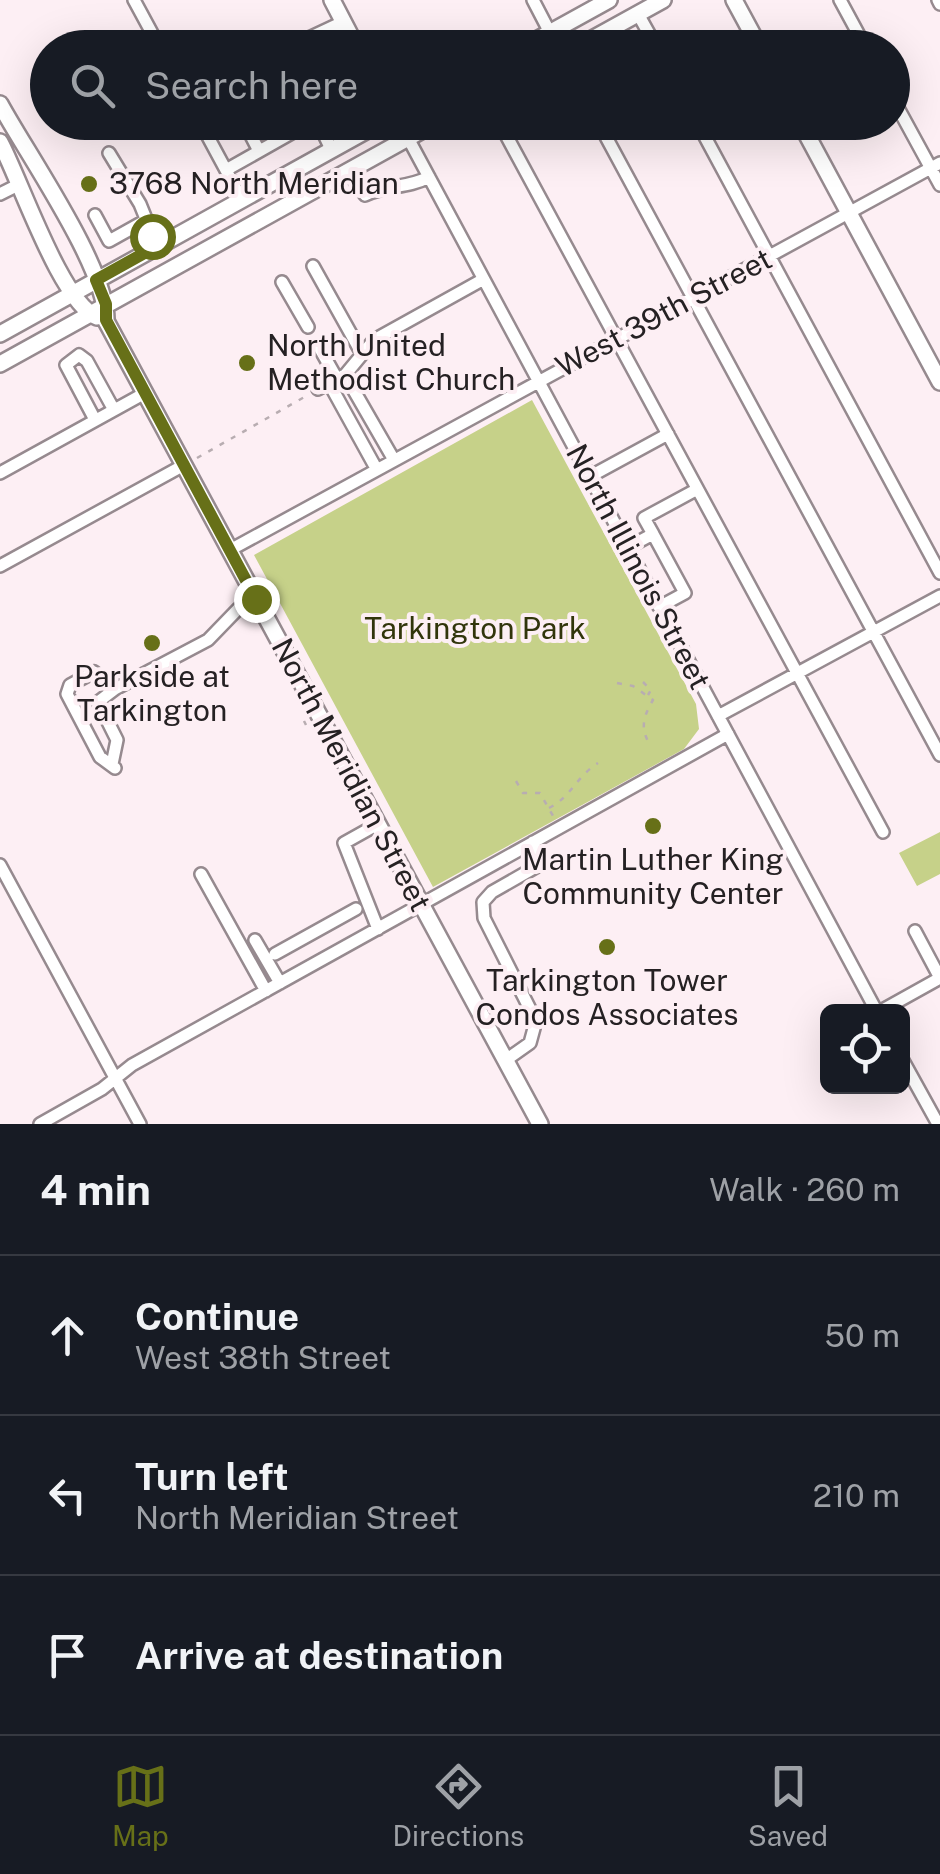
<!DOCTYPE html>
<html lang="en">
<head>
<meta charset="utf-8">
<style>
	:root { --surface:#171b24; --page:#20242c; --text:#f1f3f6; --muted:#9ea1a6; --line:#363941; --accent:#677018 }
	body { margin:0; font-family:"Public Sans",sans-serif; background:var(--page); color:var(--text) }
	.controls { position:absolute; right:30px; bottom:30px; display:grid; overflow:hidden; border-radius:15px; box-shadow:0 10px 40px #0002 }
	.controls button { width:90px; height:90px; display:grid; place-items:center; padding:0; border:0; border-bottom:2px solid var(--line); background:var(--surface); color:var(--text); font:50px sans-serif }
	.stop { position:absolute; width:30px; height:30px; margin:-22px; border:8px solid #677018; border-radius:50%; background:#fff }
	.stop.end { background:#677018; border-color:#fff; box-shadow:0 2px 10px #0008 }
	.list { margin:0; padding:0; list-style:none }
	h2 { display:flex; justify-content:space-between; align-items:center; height:130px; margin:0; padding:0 40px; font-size:42px }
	h2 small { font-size:32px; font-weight:400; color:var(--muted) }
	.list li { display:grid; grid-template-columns:65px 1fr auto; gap:30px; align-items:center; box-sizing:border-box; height:160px; padding:0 40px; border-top:2px solid var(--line) }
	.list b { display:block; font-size:38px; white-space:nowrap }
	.list p { margin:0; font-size:32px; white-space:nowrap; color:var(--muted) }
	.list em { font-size:32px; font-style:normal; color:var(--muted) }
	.icon { flex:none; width:55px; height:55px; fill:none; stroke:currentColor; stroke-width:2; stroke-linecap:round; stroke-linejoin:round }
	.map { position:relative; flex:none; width:940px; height:1124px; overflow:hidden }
	.search { position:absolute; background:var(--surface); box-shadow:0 10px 40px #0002; left:30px; right:30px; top:30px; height:110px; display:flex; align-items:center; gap:25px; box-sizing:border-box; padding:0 35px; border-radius:55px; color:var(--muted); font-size:38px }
	.sheet { height:610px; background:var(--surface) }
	nav { display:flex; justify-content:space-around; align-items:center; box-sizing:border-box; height:140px; border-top:2px solid var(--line); background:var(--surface); font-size:28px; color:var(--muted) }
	nav a { display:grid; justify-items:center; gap:5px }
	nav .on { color:var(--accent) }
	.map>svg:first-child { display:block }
</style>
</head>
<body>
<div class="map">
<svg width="940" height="1124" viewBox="0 0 940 1124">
	<rect width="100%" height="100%" fill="#fdeff4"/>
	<path fill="#c6d189" d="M532,400l164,304 3,25 -15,20 -251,138 -179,-332z
		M940,832v42l-23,12 -18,-33z"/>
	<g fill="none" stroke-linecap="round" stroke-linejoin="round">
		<defs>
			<path id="minor" d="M134,0l26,48
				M533,0l25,48
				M840,0l26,48
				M938,0l2,4
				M638,14l19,34
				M289,48l22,-11
				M317,48l-6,-11 32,-15
				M892,97l48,88
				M200,122l41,76
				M244,122l15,29
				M318,122l14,29
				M499,122l384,710
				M598,122l342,633
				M697,122l243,451
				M408,138l469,874
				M109,153l31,51 17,42
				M226,170l85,-48
				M347,171l18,24c23,-11 41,-6 64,-18
				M0,194l20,-10
				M95,215l14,26 34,-19
				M313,266l48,86
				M282,282l26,45
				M319,347l18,32
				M345,375l49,85
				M329,383l48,87
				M318,389l27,-14 29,-35 108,-60
				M93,416l-27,-51 13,-10 8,6 27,49
				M0,473l145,-80
				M589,477l79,-43
				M653,534l-9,-16 48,-26
				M627,548l26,-14 32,59 -26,14
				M230,550l710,-387
				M0,566l184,-101
				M718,716l222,-120
				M112,764l5,-24 -19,-38 17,-13
				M115,768l-15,-11 -33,-63 3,-9 24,-13 21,17 93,-49 30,-31 18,-10
				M0,865l140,259
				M201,874l65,117
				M378,929l-34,-86 34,-19
				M915,931l25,47
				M255,940l25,43
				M275,954l81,-45
				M879,1012l61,-34
				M902,1059l36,65
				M506,1060l24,-17 6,-22 -52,-103 -1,-16 9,-10 49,-28 -8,-22
				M40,1124l62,-35 30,-24 596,-331"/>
			<path id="major" d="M332,0l25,48
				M734,0l26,48
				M522,48l87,-48
				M576,48l87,-48
				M0,104c27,50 108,165 106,217l434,803
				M800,122l140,260
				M0,142c20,37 61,161 97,175
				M0,334l382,-212
				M0,364l437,-242"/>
		</defs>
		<use href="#minor" stroke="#968a8f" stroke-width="16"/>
		<use href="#major" stroke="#968a8f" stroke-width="20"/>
		<path stroke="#b8adb1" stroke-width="2.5" stroke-dasharray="5 8" stroke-linecap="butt" d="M197,458l111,-63
			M643,682l8,8 -3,5
			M617,683l16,3 20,14c-10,17 -13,28 -3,45
			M304,721l2,4
			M516,781l7,12h17l13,23
			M549,808c22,-11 27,-31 49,-45"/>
		<use href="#minor" stroke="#fff" stroke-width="11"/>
		<use href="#major" stroke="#fff" stroke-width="15"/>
	</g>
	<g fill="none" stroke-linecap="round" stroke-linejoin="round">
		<path stroke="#677018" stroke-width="12" d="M152,236l5,10 -61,34 10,24v16l150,279"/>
	</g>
	<g fill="#677018" stroke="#fdeff4" stroke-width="4">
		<circle cx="89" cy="184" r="10"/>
		<circle cx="247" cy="363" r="10"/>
		<circle cx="152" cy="643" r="10"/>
		<circle cx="653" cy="826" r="10"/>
		<circle cx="607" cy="947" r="10"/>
	</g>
	<g text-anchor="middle" stroke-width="8" stroke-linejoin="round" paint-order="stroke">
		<g font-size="30" fill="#252123" stroke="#fdeff4">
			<text x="109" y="194" text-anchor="start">3768 North Meridian</text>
			<text x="267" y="356" text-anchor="start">North United<tspan x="267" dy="34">Methodist Church</tspan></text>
			<text x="152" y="687">Parkside at<tspan x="152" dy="34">Tarkington</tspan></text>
			<text x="653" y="870">Martin Luther King<tspan x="653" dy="34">Community Center</tspan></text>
			<text x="607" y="991">Tarkington Tower<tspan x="607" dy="34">Condos Associates</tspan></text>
		</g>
		<g font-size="30" fill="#252123" stroke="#fdeff4">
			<text transform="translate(664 313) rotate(-28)" y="10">West 39th Street</text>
			<text transform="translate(638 567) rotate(62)" y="10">North Illinois Street</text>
			<text transform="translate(351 775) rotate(62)" y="10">North Meridian Street</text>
		</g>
		<g font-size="30" fill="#31350b" stroke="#fdeff4">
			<text x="475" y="639">Tarkington Park</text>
		</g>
	</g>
</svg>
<div class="controls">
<button><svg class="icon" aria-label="locate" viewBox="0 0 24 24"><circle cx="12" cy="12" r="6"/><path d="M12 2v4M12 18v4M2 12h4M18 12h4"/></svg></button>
</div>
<div class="stop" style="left:152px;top:236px"></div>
<div class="stop end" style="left:256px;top:599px"></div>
<div class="search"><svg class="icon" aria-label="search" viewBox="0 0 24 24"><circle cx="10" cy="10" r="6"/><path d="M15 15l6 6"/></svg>Search here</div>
</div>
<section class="sheet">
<h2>4 min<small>Walk · 260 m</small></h2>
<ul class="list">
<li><svg class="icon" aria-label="ahead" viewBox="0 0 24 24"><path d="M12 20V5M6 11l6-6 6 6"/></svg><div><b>Continue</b><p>West 38th Street</p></div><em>50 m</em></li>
<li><svg class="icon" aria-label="left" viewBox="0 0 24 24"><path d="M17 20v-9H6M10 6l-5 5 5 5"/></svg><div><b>Turn left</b><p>North Meridian Street</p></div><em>210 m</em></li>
<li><svg class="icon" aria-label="arrive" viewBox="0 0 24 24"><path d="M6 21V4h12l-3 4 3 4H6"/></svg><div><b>Arrive at destination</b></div></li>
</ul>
</section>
<nav>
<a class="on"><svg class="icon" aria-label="map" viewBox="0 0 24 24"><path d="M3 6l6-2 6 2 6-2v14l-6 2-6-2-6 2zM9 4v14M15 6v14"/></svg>Map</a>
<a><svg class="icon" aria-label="directions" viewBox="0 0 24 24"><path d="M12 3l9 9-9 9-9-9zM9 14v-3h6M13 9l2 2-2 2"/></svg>Directions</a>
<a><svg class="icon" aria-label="saved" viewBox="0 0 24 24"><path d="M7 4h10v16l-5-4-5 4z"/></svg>Saved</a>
</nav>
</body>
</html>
